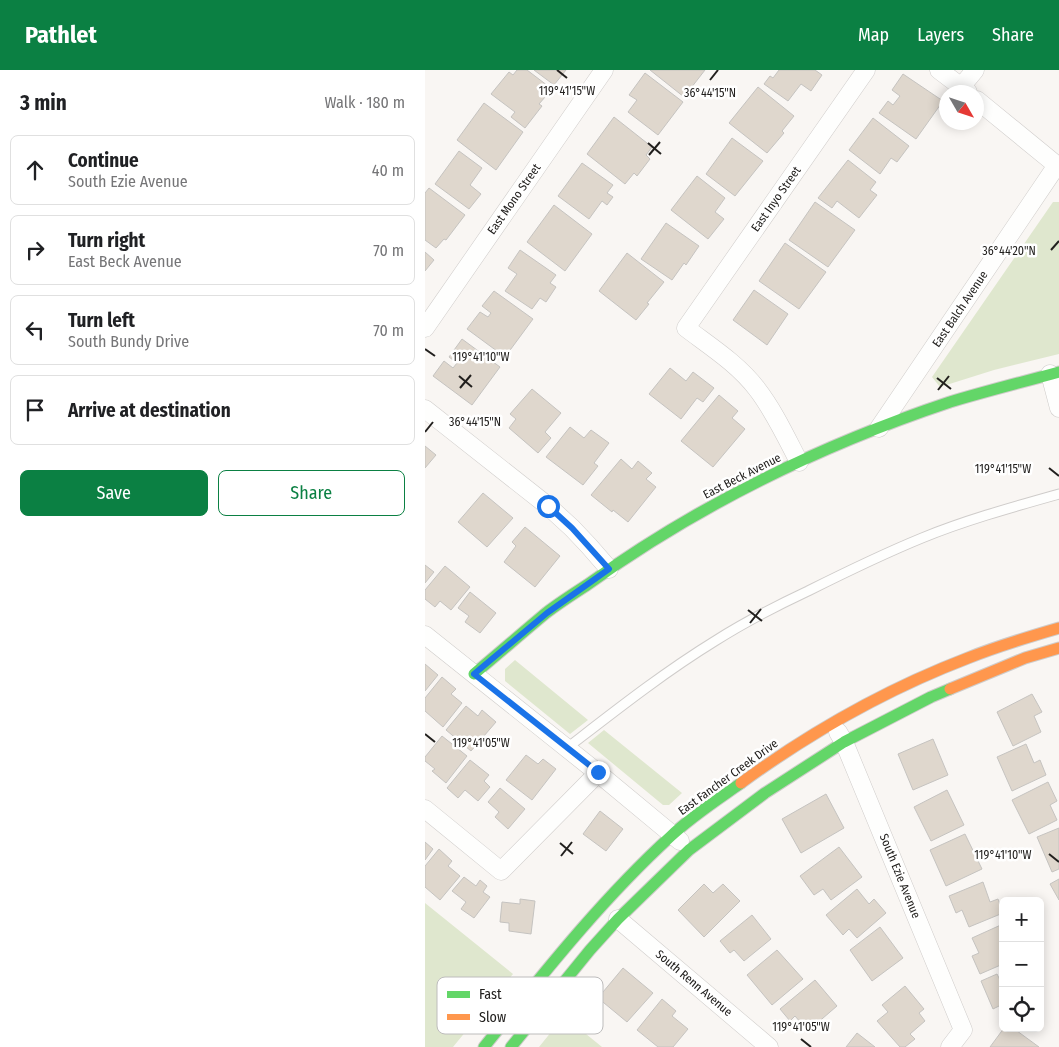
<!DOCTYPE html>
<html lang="en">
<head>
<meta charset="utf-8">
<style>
	:root { --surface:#fff; --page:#f6f6f6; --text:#202124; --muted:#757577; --line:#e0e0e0; --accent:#0b8043 }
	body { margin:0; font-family:"Fira Sans Condensed",sans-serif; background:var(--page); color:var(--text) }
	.controls { position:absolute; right:15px; bottom:15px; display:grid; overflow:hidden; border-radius:8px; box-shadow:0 2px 12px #0003 }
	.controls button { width:45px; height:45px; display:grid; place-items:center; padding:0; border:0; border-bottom:1px solid var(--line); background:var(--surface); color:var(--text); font:25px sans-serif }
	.compass { position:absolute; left:514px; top:15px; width:45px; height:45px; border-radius:50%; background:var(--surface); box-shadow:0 2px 12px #0003; rotate:129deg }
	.stop { position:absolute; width:15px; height:15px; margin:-11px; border:4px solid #1a73e8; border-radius:50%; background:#fff }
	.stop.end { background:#1a73e8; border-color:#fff; box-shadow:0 1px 5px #0008 }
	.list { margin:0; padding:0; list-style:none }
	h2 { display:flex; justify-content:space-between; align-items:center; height:65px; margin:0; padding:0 20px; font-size:21px }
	h2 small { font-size:16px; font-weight:400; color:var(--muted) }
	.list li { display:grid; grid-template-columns:32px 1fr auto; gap:15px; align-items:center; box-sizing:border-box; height:70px; margin:0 10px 10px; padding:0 10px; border:1px solid var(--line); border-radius:8px }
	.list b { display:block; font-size:19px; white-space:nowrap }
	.list p { margin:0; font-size:16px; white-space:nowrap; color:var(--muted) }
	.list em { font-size:16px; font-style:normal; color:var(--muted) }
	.actions { display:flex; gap:10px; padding:15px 20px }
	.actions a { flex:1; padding:11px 0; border:1px solid var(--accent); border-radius:8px; text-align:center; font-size:18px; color:var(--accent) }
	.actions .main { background:var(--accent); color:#fff }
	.icon { flex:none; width:28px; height:28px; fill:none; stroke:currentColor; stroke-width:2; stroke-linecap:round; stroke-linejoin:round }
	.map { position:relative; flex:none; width:634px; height:977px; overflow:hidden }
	header { display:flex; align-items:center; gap:30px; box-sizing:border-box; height:70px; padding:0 25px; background:var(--accent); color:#fff }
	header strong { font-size:24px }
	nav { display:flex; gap:28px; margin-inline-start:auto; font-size:18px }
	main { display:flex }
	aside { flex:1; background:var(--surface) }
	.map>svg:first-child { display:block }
</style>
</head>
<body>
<header>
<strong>Pathlet</strong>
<nav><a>Map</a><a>Layers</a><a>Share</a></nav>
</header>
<main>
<aside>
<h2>3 min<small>Walk · 180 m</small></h2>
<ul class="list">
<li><svg class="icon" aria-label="ahead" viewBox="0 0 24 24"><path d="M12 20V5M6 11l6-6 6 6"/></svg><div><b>Continue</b><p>South Ezie Avenue</p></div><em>40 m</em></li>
<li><svg class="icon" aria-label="right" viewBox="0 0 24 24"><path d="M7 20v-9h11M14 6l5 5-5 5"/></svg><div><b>Turn right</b><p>East Beck Avenue</p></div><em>70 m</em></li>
<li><svg class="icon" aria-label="left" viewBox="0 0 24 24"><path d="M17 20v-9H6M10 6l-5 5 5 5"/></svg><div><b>Turn left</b><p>South Bundy Drive</p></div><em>70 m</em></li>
<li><svg class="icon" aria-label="arrive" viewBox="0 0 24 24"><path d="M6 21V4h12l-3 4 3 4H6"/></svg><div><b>Arrive at destination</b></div></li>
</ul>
<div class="actions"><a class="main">Save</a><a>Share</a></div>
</aside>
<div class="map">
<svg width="634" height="977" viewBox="0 0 634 977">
	<rect width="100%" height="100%" fill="#f9f6f3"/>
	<path fill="#dfe7ce" d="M628,132h6v152l-65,16 -54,17 -8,-10z
		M90,590l73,60 -18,14 -65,-53v-12z
		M179,660l78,63 -13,12h-6l-75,-62z
		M0,833l88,71 -60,73h-28z
		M139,946l38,31h-63z"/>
	<path fill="#dfd7cd" stroke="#c5c3c0" d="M92,0h10l25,19 -13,15 3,2 -17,22 -14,-11 4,-5 -24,-18 18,-22 4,3z
		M109,0h32l-12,15z
		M225,0h55l-21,27z
		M354,0h36l7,5 -11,16 -10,-7 -13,17 -24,-17 6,-8 3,2z
		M220,3l38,29 -25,33 -30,-23 9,-12 -8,-5z
		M478,4l40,27 -27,38 -37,-26 9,-12 5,4 7,-9 -8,-6z
		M333,17l36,29 -12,15 2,2 -17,20 -38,-30z
		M59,33l39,29 -27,38 -39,-30z
		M189,47l38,30 -6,8 4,4 -13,17 -3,-3 -9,11 -38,-30z
		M448,48l36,28 -12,16 -6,-4 -11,16 -31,-24z
		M307,68l31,23 -28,35 -29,-22z
		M34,81l23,17 -12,17 11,9 -12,15 -34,-25z
		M423,90l28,22 -6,8 7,5 -18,23 -22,-17 -5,7 -14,-10z
		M157,93l31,22 -6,8 6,4 -6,8 -5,-4 -13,18 -31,-23z
		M272,106l28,22 -10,14 9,7 -16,20 -37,-29z
		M4,118l36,27 -19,25 -2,-1 -8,9 -11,-8v-47z
		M390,132l40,28 -27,37 -39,-27z
		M129,135l38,29 -27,37 -38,-29z
		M241,153l33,23 -13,19 -2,-2 -12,17 -31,-21z
		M360,173l41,29 -27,37 -40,-28z
		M95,180l36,25 -6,8 6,4 -10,15 -6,-4 -8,11 -27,-18 12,-17 -9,-6z
		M0,182l9,8 -9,11z
		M202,183l37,29 -17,21 2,1 -13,16 -37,-29z
		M329,220l34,24 -21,31 -34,-25z
		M69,221l39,28 -28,38 -38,-28 13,-17 8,5 3,-4 -9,-7z
		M37,269l38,28 -28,38 -39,-29 11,-15 9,7 4,-5 -8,-6z
		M245,298l16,13 7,-9 21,16 -11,14 -6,-4 -16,21 -32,-25z
		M107,319l29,24 -16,19 6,6 -13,15 -29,-25 7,-9 -6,-5z
		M294,325l19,16 -6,7 13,11 -32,38 -32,-26z
		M145,357l14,11 7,-8 18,13 -15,20 4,3 -15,19 -37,-28z
		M0,376l11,9 -11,13z
		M196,389l11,10 6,-8 14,12 -6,6 10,8 -28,35 -15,-12 -1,2 -21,-17z
		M58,423l30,25 -26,29 -29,-25z
		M100,457l35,29 -25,31 -31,-25 12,-16 -4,-4z
		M0,495l9,7 -9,11z
		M20,496l25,21 -19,23 -11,-9 -5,6 -10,-8v-9z
		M45,522l26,21 -16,20 -15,-11 4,-6 -11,-8z
		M0,594l13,11 -13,16z
		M17,607l14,12 -5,5 11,9 -19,24 -18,-16v-13z
		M607,624l10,18 -8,4 7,16 -28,14 -16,-34z
		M41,636l12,10 4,-6 14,12 -25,29 -25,-21z
		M17,666l25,20 -21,27 -14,-12 3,-2 -10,-8v-4z
		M508,669l15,36 -35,15 -15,-36z
		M601,674l8,19 6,-3 6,15 -34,16 -15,-34z
		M101,685l12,9 5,-5 13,10 -24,31 -26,-20z
		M45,690l19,15 -5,6 6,6 -12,14 -13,-11 -7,8 -11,-10z
		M623,712l9,19 -7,4 7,15 -28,14 -17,-34z
		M75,718l25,21 -17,20 -13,-12 4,-5 -11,-10z
		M522,720l17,35 -33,16 -17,-34z
		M401,724l18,34 -43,25 -19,-34z
		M175,741l23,18 -17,22 -23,-17z
		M634,758v41l-7,3 -15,-35z
		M540,764l17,35 -36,17 -16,-36z
		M0,772l8,7 -8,11z
		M414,777l23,30 -31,23 -8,-11 -9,6 -14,-19z
		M14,779l13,12 -4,5 12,10 -20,24 -15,-13v-21z
		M39,807l12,9 4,-6 7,6 -4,6 7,5 -16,21 -13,-9 5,-7 -14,-11z
		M634,809v21l-9,-16z
		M558,812l7,20 8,-3 5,14 -34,14 -7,-17 -6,3 -7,-17z
		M279,814l9,9 10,-9 17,17 -36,36 -26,-27z
		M432,819l12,15 5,-5 12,14 -29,25 -8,-9 -6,6 -17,-20z
		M95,829l15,2 -4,33 -22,-3v-8l-9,-1 2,-20 18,2z
		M327,845l19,24 -27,22 -10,-11 -4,3 -10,-12z
		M578,854v40l-23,10 -8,-18 7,-3 -7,-15z
		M455,857l23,31 -31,23 -22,-31z
		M352,880l26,29 -31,26 -25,-30z
		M198,898l30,25 -26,29 -29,-24z
		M572,904l3,6 3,-2v26l-10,5 -12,-28z
		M390,910l22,26 -29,25 -13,-15 -5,5 -10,-12z
		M480,916l19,23 -5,4 6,8 -15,13 5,5 -10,8h-5l-23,-26 11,-9 -6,-7z
		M237,929l14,12 -4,5 16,13 -15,18h-15l-21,-17z
		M579,958h9l26,19h-49z
		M432,963l18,14h-29z"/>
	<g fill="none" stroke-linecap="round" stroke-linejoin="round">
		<defs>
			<path id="lane" d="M142,678c48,-37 96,-75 148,-107 30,-19 61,-35 93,-50 38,-19 75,-37 114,-53 44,-18 91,-31 137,-44"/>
			<path id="street" d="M514,0l29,22
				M536,17l14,-17
				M552,30l82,67
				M0,258l179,-258
				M625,304l9,34
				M0,339l123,97 24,22 17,18 20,23
				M454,358l178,-263
				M374,392c-13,-25 -25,-51 -42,-73 -19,-25 -46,-42 -71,-61l180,-258
				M0,565l173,138 82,68
				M413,662l6,10 119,288 -13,17
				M0,739l76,62 97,-98
				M193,849l151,128"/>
			<path id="fast" d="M49,604c24,-20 48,-41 72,-61 13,-10 27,-19 41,-28 110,-79 234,-140 363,-183 36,-11 73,-20 109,-30
				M59,977c59,-73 117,-147 187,-211 21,-20 46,-36 70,-53
				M86,977l79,-97 28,-31 71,-69 76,-57 79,-51 87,-45 19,-8"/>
			<path id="slow" d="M525,619l75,-31 34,-10
				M316,713c70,-51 146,-94 227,-125 30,-12 60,-21 91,-30"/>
		</defs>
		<use href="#lane" stroke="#cfccca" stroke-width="11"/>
		<use href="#street" stroke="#cfccca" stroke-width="19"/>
		<use href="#fast" stroke="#cfccca" stroke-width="13"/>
		<use href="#slow" stroke="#cfccca" stroke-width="13"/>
		<use href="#lane" stroke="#fefefd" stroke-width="9"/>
		<use href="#street" stroke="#fefefd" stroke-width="18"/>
		<use href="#fast" stroke="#63d668" stroke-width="11"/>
		<use href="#slow" stroke="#ff974d" stroke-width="11"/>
	</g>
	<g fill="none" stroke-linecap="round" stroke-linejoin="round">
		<path stroke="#1a73e8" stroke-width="6" d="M123,436l24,22 37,41 -62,44 -73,61 124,98"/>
	</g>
	<path fill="none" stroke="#22201e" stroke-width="2" d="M132,0l10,8M285,10l8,-10M223,73l13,11M224,85l11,-13M626,180l8,-9M0,279l10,7M34,306l13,11M512,308l14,11M35,318l11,-13M513,320l11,-14M0,362l8,-10M624,398l10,8M323,540l14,11M325,553l11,-14M0,664l10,8M135,773l13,11M624,784l10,8M136,786l11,-14M376,969l10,8"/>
	<g text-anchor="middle" stroke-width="5" stroke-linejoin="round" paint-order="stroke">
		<g font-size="12" fill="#22201e" stroke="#fff">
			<text transform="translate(89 129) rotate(-55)" y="4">East Mono Street</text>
			<text transform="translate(351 129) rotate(-55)" y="4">East Inyo Street</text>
			<text transform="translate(535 239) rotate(-56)" y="4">East Balch Avenue</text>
			<text transform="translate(317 406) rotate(-27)" y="4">East Beck Avenue</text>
			<text transform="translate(303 707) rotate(-36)" y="4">East Fancher Creek Drive</text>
			<text transform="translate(475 806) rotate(68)" y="4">South Ezie Avenue</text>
			<text transform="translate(269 913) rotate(40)" y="4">South Renn Avenue</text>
		</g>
	</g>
	<rect x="12" y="907" width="166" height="57" rx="8" fill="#fff" stroke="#bdbcbc" stroke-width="1"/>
	<rect x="22" y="921" width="23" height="7" fill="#63d668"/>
	<rect x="22" y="944" width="23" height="6" fill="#ff974d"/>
	<g font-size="14" fill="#22201e">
		<text x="54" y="929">Fast</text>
		<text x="54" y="952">Slow</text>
	</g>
	<g font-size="12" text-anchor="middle" fill="#22201e" stroke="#fff" stroke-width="5" stroke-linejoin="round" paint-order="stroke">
		<text x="142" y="25">119°41'15"W</text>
		<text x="285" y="27">36°44'15"N</text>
		<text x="584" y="185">36°44'20"N</text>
		<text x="56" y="291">119°41'10"W</text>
		<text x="50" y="356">36°44'15"N</text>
		<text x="578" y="403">119°41'15"W</text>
		<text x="56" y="677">119°41'05"W</text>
		<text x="578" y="789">119°41'10"W</text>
		<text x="376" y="961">119°41'05"W</text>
	</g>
</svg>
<div class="controls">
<button>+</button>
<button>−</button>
<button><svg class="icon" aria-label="locate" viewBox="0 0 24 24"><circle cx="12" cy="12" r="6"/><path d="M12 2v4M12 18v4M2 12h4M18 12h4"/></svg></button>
</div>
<svg class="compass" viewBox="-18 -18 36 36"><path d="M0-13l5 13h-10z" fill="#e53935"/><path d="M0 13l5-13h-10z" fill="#757577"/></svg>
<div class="stop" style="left:123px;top:436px"></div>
<div class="stop end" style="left:173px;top:702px"></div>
</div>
</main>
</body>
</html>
